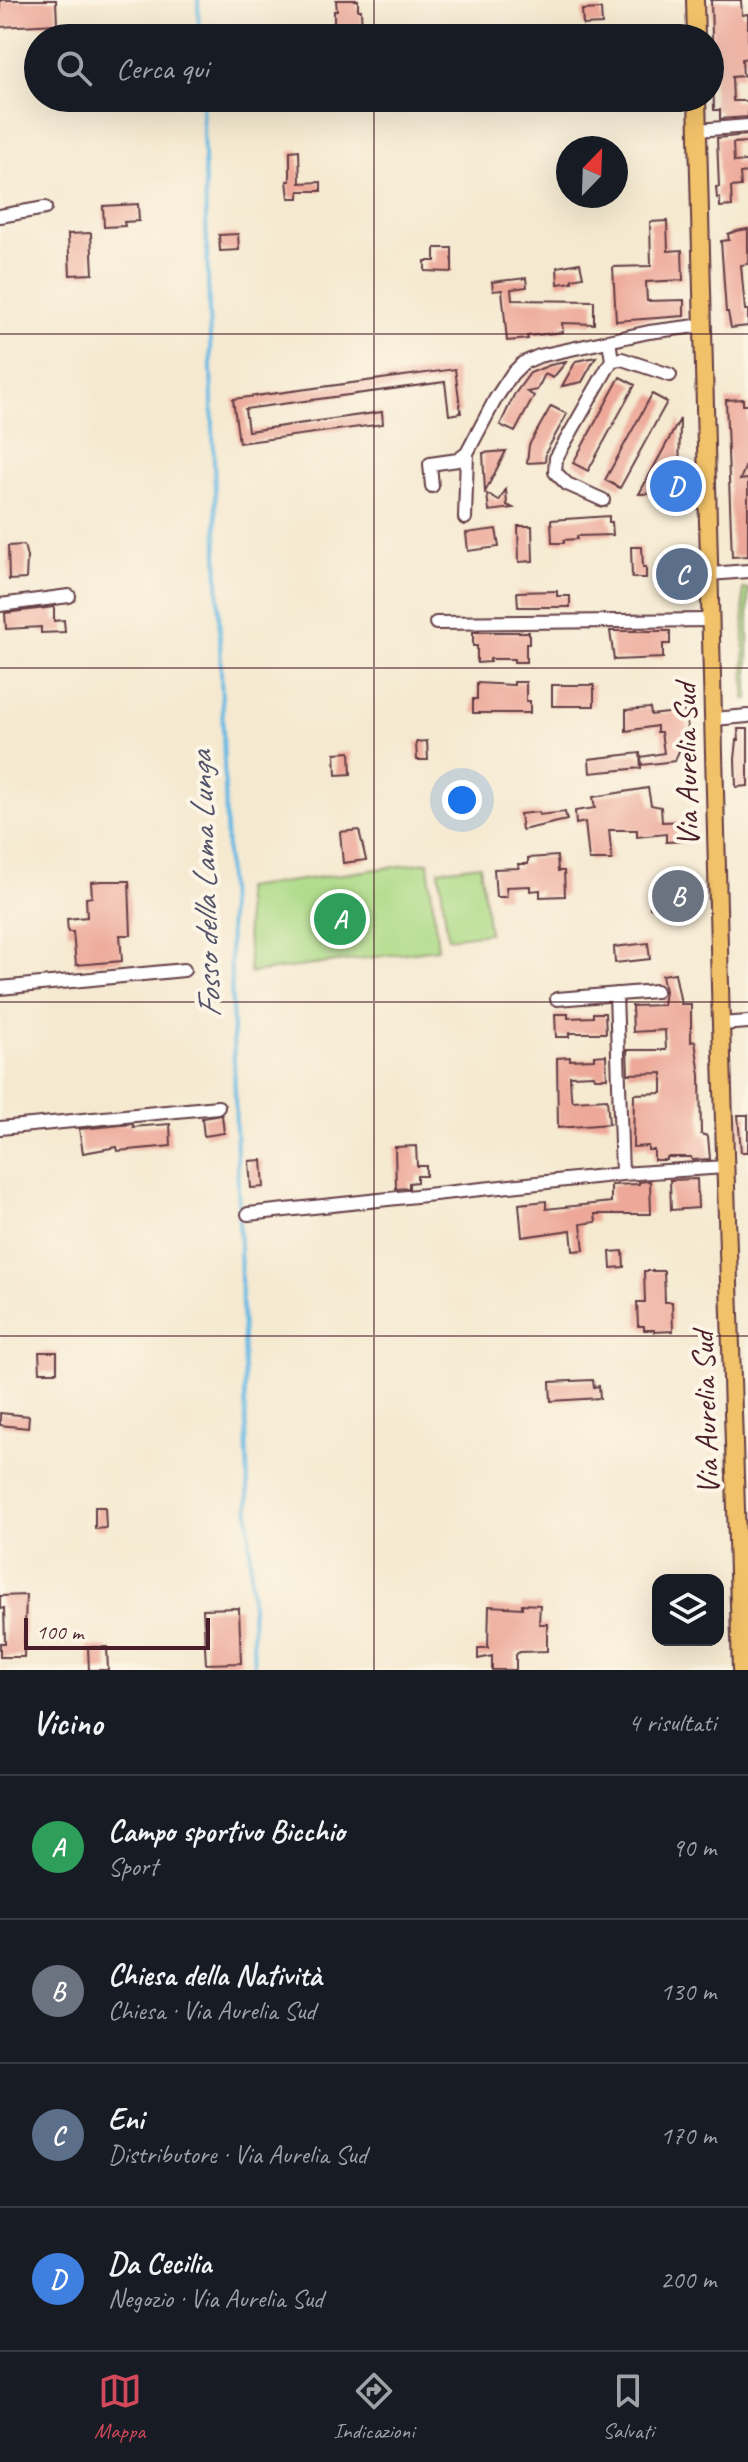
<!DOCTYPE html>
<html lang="it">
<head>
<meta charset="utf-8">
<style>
	:root { --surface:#171b24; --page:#242831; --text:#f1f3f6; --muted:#9ea1a6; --line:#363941; --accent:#d1495b }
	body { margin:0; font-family:Caveat,sans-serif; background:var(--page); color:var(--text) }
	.controls { position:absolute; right:24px; bottom:24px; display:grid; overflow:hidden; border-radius:16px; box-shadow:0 8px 32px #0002 }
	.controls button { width:72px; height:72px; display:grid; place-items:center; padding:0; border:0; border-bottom:2px solid var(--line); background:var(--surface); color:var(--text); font:40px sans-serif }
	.compass { position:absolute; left:556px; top:136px; width:72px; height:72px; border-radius:50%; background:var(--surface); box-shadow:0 8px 32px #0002; rotate:23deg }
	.scale { position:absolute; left:24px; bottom:20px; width:186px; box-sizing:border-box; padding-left:8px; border:4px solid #4a1f2b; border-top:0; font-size:22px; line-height:28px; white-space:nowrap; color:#4a1f2b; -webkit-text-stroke:6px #fcf5e5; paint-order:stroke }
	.you { position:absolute; left:462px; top:800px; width:28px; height:28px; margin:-20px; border:6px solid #fff; border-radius:50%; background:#1a73e8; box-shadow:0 0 0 12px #1a73e833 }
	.badge { display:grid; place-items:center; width:52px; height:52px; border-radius:50%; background:var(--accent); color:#fff; font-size:26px; font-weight:700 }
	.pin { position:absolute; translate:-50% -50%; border:4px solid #fff; box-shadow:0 2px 8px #0006 }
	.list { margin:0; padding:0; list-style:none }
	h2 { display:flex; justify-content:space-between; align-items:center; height:104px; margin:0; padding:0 32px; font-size:34px }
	h2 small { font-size:26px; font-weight:400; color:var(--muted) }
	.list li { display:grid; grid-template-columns:52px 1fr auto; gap:24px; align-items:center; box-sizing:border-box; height:144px; padding:0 32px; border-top:2px solid var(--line) }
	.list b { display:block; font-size:30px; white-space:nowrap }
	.list p { margin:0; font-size:26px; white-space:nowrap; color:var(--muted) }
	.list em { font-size:26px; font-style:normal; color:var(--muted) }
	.icon { flex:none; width:44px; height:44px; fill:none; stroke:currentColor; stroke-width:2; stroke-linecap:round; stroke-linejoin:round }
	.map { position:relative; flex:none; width:748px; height:1670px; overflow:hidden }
	.search { position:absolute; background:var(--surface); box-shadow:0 8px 32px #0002; left:24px; right:24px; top:24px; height:88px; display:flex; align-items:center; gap:20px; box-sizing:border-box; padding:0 28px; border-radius:44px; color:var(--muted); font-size:30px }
	.sheet { height:680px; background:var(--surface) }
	nav { display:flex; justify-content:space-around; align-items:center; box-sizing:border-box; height:112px; border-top:2px solid var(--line); background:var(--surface); font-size:22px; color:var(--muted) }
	nav a { display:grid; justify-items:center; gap:4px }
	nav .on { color:var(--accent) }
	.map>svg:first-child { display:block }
</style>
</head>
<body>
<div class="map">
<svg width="748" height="1670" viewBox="0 0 748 1670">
	<rect width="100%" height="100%" fill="#fcf5e5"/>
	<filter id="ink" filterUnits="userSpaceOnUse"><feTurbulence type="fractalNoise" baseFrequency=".0125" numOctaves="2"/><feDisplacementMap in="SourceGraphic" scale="16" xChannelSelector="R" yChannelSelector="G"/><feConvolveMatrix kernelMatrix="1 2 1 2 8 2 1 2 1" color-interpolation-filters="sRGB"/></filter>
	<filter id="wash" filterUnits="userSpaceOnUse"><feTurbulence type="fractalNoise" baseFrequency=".006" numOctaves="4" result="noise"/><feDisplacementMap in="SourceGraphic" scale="32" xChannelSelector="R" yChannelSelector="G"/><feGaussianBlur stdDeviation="1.8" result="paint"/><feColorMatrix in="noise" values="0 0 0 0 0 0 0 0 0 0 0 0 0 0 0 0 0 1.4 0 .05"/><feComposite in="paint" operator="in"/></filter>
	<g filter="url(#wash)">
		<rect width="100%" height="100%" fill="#f5e9d0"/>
		<path fill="#acda86" stroke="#7b7c58" stroke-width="2" d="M743,589h5v110h-3z
			M428,862l10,87 -188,24 -6,-85z
			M480,865l9,68 -41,5 -9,-68z"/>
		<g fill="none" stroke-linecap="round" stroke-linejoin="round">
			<path stroke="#68b9e3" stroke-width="4" d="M198,0l1,38
				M202,98l52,1572"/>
		</g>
		<g id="blocks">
			<path fill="#eda899" d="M0,0h56l1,24 -57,3z
				M336,0h22v10h3l1,20 -28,1v-20h3z
				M711,0h30l1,15 6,-1v44l-6,1 1,17 -11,1 1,24h15v16l-28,2v-9h-6z
				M601,9l1,15 -19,1 -1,-15z
				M748,135v7l-15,1 1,19 14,-1v11l-8,1 1,13 -10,1 1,19 -12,1v-9h-3l-1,-11h3l-2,-49z
				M299,150l1,33 21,-1v9h-22v7h-10l-2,-17h3v-30z
				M138,204l1,17 -15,1 1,4 -21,1 -1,-21z
				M667,221l1,30 14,-1 1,30 -37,2 1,19 37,-1v16l-68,5 -3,-54 38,-1 -1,-44z
				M748,229v35l-7,1 4,45h3v16l-17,2 -3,-16h-2l-5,-71 8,-1 -1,-6 8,-3z
				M91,233l2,41 -23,1 -2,-41z
				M238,234l1,16 -19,1 -1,-16z
				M435,248h17v24l-27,-1v-10h10z
				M580,263l3,14 -11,2v3l-14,2 -1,-17z
				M526,278l1,9 -16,2 1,11 82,1v23l-32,-1 1,9 -36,4 1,3 -21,2 -5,-51 -9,1 -1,-9z
				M596,357l-14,25 -20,4 14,-25z
				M566,362l-13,16 -8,-4 -8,16 -10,2 7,4 -19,36 -15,-7 14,-30 16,-22 20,-8z
				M455,369l6,44 -12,2 -4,-33 -200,27 3,22 134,-19 1,12 -144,19 -6,-44z
				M620,377l15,8 -47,86 -15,-8z
				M652,394l15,8 -47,86 -15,-8z
				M743,399v6h5v55l-8,20 8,-1v77l-16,1 -6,-157z
				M551,406l16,8 -21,38 -1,10 -18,1 2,-18z
				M680,419l-1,71h-9v3l-31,1z
				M506,451l-21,41 -2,-39z
				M506,489l1,16 6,3 -24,3 -2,-17 12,7z
				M609,516v6h3l1,13 -36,1v3l-13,1v3h-12l-1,-23z
				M518,526h14l1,35 -14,1z
				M496,529l3,18 -31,4 -2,-18z
				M24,545l3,12 -1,22 -17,1 -1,-34z
				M631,547h11l1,20h3v11h-14z
				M557,591v5h13v11h-52l-1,-15z
				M54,607v14l10,-1 1,12 -24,1v-6l-35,2 -1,-16z
				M610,631h60v13h-7v14l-49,2z
				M473,632h56v12h-3v18h-12v-3h-24v3l-13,1v-17h-4z
				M514,682h12v19h4v12h-57v-14h4v-16l37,2z
				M552,685h42v21h-42z
				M650,708l1,7 33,-4 2,4 2,14 -13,32 -33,4 -1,-8 23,-4 -3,-21h-4v-6l-31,5v-21z
				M738,729h10v57l-12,1 -1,-28 2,-19h2z
				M427,741l1,19h-11l-1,-18z
				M350,752l1,22 -15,1 -1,-22z
				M640,753l1,15 -51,5 -1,-14z
				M648,788l3,17 10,2 1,15 30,-1 1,20 -27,1v-8l-29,3v-7h-28l3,30h-23l-4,-38 -9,2 -1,-13 20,-3 -2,-11z
				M539,812v3l26,-3 2,8 -45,10 -2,-16z
				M359,830l7,30 -23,3 -3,-31z
				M557,856l1,15h6l1,25 -25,1v-7l-10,1v-5l-24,1 1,10h-11l-2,-28 25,-1 -1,-4h10v-6z
				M102,881h27l2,54h-11l2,26 -46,4 -3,-33h-5l-1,-13 20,-2 -1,-19 6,-1 -1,-15z
				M694,887l1,18 -45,3v-20z
				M648,943l2,16 -35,4 -1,-16z
				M675,973l6,31h10v38l4,-1 5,34 1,59 7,2 2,23 -18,1 -1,-3h-24v3h-13v-10h-6v-4l-15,1 1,-53 28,-1v-20l-34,1 -1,-24h39l-1,-20 -32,2 -1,-26 31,-1 2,-14 -3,-16z
				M593,1013h12l1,20h-37v4h-13l-1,-23h13v4l25,-1z
				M606,1055l1,23h-12l-1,-3 -24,1 1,20 2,5 34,-2 2,25 -51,4 -1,-70 13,-1v3l24,-1v-3z
				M222,1115l2,18 -20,3 -2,-18z
				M738,1115h10v37h-7z
				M133,1124v3l37,-3 1,22 -53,5 -1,-4 -34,6 -4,-24z
				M416,1146l1,20h9v10h-9v6l-8,1v5l-13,1 -1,-42z
				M262,1160l2,27 -13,1 -2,-27z
				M697,1179l1,29 -27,2 -1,-30z
				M650,1181l1,33h-56l1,8 -15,2 3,26 -11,1 -2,-21 -49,7 -3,-33 27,-3v8l65,-7v-17l28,-1v-2z
				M623,1251l1,16 -13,1 -1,-16z
				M644,1271h20l1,31h7l1,29 -19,1v-2h-10v-4h-6l-1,-24h8z
				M39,1352h18v20h-17z
				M593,1380l1,7 5,-1 1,12 -49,3 -1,-19z
				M0,1413l29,3 -1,12 -28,-3z
				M95,1507h10l1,21 -11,1z
				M26,1595l-2,62h-24v-14h5l-1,-35 -4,1v-13z
				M522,1604l18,1 -1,19h8v27l-27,1 -4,2v16h-24v-14l-14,3v-11h10l1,-42 33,2z
				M239,1608l2,55 -35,1 -3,-55z
				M88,1647h19l1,23h-19z"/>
		</g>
	</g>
	<g filter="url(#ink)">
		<use href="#blocks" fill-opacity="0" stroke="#643d44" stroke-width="2"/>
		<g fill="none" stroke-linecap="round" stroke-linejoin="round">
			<defs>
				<path id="minor" d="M698,130l50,-4
					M0,216l45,-8
					M612,360l10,-1 48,16
					M432,486l-2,-22 28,-4 9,-7
					M603,500l-36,-16 -12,-12 1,-14 56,-98 -3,-19
					M465,518l2,-65 29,-55 16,-24 11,-11 16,-7 110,-24 55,-7
					M710,574l38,-3
					M0,605l69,-9
					M436,623l274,-3
					M714,719l34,-3
					M0,988l184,-18
					M616,994l6,180 103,-7
					M557,999l99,-8
					M721,1024l27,-2
					M0,1128l218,-21
					M248,1214l374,-40"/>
				<path id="major" d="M695,0l1,38
					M697,98l24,926 20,646"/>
			</defs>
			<use href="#minor" stroke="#643d44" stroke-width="16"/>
			<use href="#major" stroke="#643d44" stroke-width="20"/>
			<use href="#minor" stroke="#fff" stroke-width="12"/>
			<use href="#major" stroke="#f2c26a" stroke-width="16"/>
		</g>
	</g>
	<path fill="none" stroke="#4a1f2b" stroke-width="2" stroke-opacity="0.55" d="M374,0v38M374,98v1572M0,334h748M0,668h748M0,1002h748M0,1336h748"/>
	<g text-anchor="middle" stroke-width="8" stroke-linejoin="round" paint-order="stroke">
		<g font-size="32" fill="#4a1f2b" stroke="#fcf5e5">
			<text transform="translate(686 765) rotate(-91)" y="11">Via Aurelia Sud</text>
			<text transform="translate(705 1413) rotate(-92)" y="11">Via Aurelia Sud</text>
		</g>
		<g font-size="34" font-style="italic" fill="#54556b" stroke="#fcf5e5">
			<text transform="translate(204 885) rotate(-92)" y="12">Fosso della Lama Lunga</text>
		</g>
	</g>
</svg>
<div class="controls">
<button><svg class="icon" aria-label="layers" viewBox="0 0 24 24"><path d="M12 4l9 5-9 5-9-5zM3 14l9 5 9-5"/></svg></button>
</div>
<svg class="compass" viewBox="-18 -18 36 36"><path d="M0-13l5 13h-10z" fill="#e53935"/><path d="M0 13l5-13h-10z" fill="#9ea1a6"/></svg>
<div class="scale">100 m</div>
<div class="you"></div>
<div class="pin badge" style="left:340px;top:919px;background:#2e9e5b">A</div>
<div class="pin badge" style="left:678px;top:896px;background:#6b7280">B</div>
<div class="pin badge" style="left:682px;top:574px;background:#5c6f8a">C</div>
<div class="pin badge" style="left:676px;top:486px;background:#3f7fe0">D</div>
<div class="search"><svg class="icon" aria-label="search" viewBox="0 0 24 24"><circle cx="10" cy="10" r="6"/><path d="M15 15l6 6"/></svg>Cerca qui</div>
</div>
<section class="sheet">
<h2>Vicino<small>4 risultati</small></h2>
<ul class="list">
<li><span class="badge" style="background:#2e9e5b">A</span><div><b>Campo sportivo Bicchio</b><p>Sport</p></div><em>90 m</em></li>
<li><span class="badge" style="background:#6b7280">B</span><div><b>Chiesa della Natività</b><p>Chiesa · Via Aurelia Sud</p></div><em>130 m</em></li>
<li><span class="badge" style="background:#5c6f8a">C</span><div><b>Eni</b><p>Distributore · Via Aurelia Sud</p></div><em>170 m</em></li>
<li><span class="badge" style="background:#3f7fe0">D</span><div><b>Da Cecilia</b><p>Negozio · Via Aurelia Sud</p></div><em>200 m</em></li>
</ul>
</section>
<nav>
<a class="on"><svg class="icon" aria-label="map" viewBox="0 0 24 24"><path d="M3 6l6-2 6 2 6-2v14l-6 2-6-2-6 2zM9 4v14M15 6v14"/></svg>Mappa</a>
<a><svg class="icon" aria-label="directions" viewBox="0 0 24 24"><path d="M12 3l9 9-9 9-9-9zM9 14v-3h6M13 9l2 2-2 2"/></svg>Indicazioni</a>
<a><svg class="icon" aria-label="saved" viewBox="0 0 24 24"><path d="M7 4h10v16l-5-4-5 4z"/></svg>Salvati</a>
</nav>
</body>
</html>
